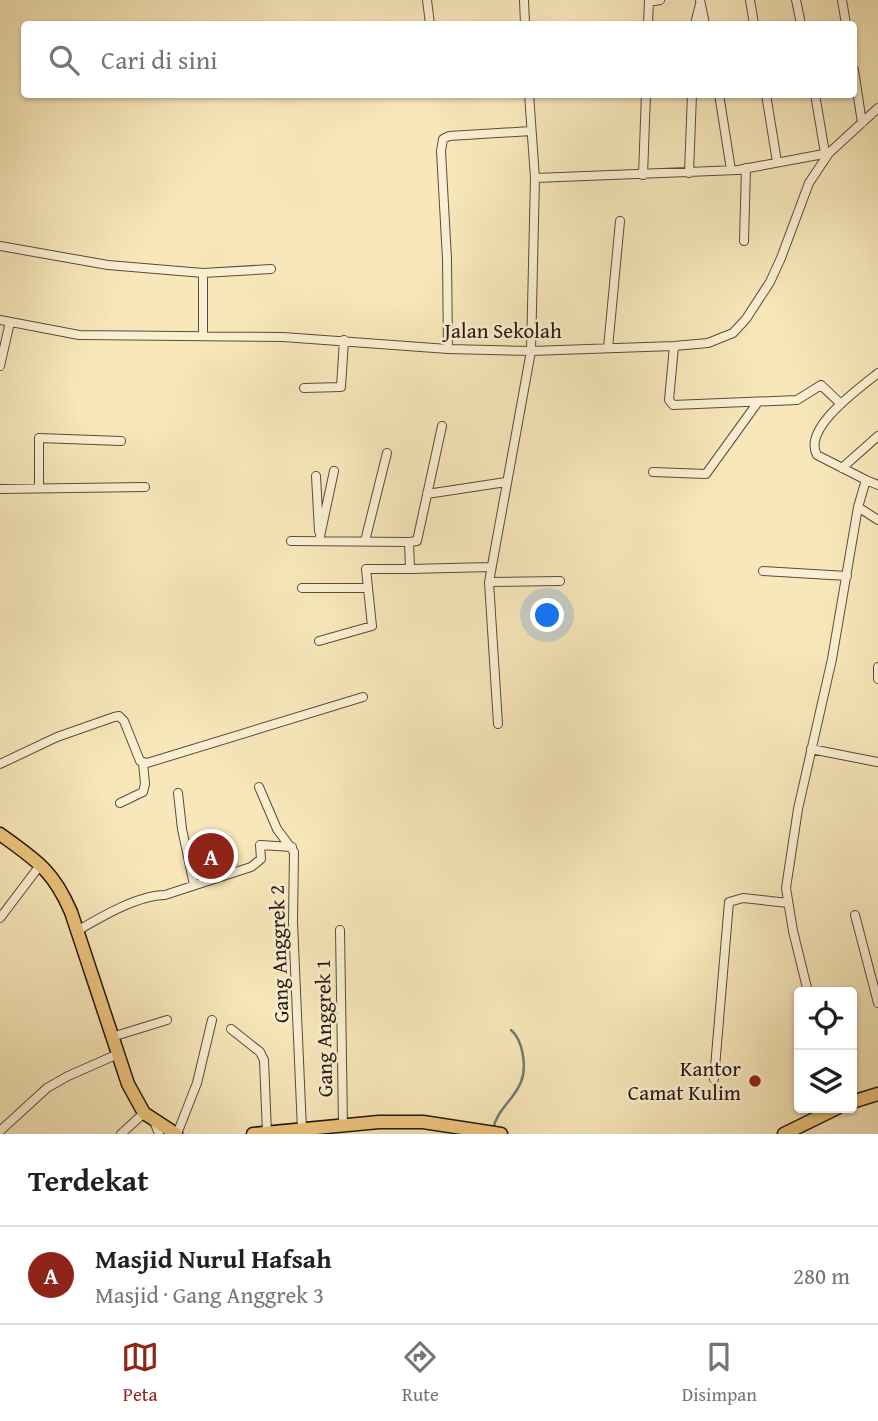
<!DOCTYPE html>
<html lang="id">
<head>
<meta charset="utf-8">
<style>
	:root { --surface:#fff; --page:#f6f6f6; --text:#202124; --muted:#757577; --line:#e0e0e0; --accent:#8f2418 }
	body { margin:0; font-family:"Gentium Book Plus",serif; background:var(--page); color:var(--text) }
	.controls { position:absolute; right:21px; bottom:21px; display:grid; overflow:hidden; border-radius:7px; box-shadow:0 2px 5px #0004 }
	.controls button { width:63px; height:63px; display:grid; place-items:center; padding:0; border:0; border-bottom:2px solid var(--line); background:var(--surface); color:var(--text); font:35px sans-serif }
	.you { position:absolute; left:548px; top:616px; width:24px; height:24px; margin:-18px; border:5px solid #fff; border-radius:50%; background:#1a73e8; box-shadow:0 0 0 10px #1a73e833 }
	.badge { display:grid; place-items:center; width:46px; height:46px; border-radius:50%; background:var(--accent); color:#fff; font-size:23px; font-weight:700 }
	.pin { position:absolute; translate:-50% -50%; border:4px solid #fff; box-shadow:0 2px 7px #0006 }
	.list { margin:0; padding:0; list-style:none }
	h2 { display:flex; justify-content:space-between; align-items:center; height:91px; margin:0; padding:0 28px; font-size:30px }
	h2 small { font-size:23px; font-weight:400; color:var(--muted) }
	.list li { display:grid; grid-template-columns:46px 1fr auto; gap:21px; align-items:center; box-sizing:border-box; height:98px; padding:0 28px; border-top:2px solid var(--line) }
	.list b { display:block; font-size:26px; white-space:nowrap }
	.list p { margin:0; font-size:23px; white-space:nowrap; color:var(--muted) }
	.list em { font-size:23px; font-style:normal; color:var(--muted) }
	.icon { flex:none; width:38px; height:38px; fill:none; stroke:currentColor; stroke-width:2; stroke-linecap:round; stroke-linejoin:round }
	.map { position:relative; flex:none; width:878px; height:1134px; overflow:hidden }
	.search { position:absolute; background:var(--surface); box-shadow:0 2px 5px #0004; left:21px; right:21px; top:21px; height:77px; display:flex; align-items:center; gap:18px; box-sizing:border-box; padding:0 24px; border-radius:7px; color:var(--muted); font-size:26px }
	.sheet { height:189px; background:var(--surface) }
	nav { display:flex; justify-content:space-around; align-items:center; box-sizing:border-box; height:98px; border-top:2px solid var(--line); background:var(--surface); font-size:19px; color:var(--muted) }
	nav a { display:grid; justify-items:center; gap:4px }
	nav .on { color:var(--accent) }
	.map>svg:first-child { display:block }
</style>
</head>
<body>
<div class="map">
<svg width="878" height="1134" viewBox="0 0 878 1134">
	<defs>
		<pattern id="building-back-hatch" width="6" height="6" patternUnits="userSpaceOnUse" patternTransform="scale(1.75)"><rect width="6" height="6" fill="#d59570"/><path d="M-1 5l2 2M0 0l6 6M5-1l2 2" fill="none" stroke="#ac795a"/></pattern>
	</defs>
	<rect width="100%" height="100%" fill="#f7e7b9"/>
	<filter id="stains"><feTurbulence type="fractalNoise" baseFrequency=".00286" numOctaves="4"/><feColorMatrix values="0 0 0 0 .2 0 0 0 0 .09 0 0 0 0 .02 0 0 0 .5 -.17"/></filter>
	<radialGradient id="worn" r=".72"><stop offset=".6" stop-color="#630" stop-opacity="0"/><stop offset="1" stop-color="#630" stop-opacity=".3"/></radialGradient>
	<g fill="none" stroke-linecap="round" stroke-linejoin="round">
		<path stroke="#6f7c75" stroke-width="2.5" d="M493,1130c3,-20 21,-30 28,-48 6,-15 2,-42 -10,-52"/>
	</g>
	<path fill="url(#building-back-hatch)" stroke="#23190f" stroke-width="2" d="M222,833l14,31 -35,16 -14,-33z"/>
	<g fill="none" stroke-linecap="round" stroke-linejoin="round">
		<defs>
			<path id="street" d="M427,0l3,24
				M524,0l1,24
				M700,0l5,24
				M750,0l4,24
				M796,0l5,24
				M842,0l4,24
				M649,2l11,-2
				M648,24l1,-24
				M695,24l5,-20
				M854,70l8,53
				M719,94l12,76
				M766,94l11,68
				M815,94l10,59
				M689,173l3,-79
				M643,175l3,-81
				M535,178l203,-8 91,-17
				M744,241l2,-73
				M0,246l108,19 95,8
				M0,320l79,15 204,2 165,12 83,2 143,-5 34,-3 25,-10 13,-14 24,-37 11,-24 28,-75 20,-30 49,-45
				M203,335v-62l68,-4
				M674,346l-5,54 4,5 124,-5 24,-15 20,19
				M608,348l12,-127
				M448,349l-1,-90 -6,-108 2,-12 6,-3 82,-5
				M0,366l10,-44
				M304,388l37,-1 3,-47
				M842,468l36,-32
				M653,472l53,2 52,-72
				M316,476l3,55
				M866,480l12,5
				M39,487v-49l82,3
				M0,489l145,-2
				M427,494l79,-12
				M858,507l20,13
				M291,541l118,1 1,27 80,-2
				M319,541l15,-70
				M365,541l22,-88
				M409,542l8,-1 25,-115
				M763,571l84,5
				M489,582l71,-1
				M302,588h65
				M319,641l53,-15 -6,-57h44
				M878,667v12
				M498,724l-9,-142 42,-231 4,-173 -6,-84
				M811,749l66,13
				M0,764l57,-27 57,-20 5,-1 5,5 16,40 7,2 216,-66
				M259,787l18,42 17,23 -1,70 9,208
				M178,793l4,36 12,56
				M120,803l23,-11 2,-8 -2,-21
				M855,915l23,88
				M0,918l41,-54
				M340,930l3,194
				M77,931c24,-14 61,-36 88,-36l86,-28 10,-8 -1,-14 32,2
				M808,992l-15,-61 -7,-43 12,-79 34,-150 26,-152 8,-27 -49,-25c-15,-27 43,-67 61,-82
				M231,1029l29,23 4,8 3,73
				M112,1037l55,-17
				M714,1079l15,-177 14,-4 45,5
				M154,1121l5,13
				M0,1131l47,-43 21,-12 50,-22
				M121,1134l23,-21
				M177,1134l20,-51 15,-63"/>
			<path id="primary" d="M0,834c36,26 53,36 71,78l57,172 16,29 32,21
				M852,1102l26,-8
				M253,1134l126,-12h44l78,12
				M784,1134l53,-26"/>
		</defs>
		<use href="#street" stroke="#584c3a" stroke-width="10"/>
		<use href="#primary" stroke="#23190f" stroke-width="15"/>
		<use href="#street" stroke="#faefd2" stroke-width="8"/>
		<use href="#primary" stroke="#ecc47c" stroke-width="12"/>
	</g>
	<circle fill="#8f2418" stroke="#faefd2" stroke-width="2.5" cx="755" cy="1081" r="7"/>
	<g text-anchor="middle" stroke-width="5" stroke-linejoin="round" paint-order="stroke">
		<g font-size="21" fill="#23190f" stroke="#faefd2">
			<text x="503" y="338">Jalan Sekolah</text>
			<text transform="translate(279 954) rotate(-92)" y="7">Gang Anggrek 2</text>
			<text transform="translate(324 1028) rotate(-91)" y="7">Gang Anggrek 1</text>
		</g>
		<g font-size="21" fill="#23190f" stroke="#faefd2" text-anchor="end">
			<text x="741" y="1076">Kantor<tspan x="741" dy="24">Camat Kulim</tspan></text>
		</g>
	</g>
	<rect width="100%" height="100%" filter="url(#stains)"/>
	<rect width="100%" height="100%" fill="url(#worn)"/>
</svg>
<div class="controls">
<button><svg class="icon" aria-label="locate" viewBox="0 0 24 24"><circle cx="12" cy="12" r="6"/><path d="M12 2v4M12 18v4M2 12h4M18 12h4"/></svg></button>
<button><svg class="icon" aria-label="layers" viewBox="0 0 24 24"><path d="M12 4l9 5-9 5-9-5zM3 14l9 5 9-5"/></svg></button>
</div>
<div class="you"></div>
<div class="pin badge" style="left:211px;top:856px">A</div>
<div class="search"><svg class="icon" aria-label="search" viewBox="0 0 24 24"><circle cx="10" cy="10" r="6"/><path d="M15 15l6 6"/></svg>Cari di sini</div>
</div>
<section class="sheet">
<h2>Terdekat<small></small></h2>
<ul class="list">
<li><span class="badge">A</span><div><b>Masjid Nurul Hafsah</b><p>Masjid · Gang Anggrek 3</p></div><em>280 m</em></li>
</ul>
</section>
<nav>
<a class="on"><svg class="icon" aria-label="map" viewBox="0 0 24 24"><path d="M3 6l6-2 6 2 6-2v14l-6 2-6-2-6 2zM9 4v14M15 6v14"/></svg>Peta</a>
<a><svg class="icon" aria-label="directions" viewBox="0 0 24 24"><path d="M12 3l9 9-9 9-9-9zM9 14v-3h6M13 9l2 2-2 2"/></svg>Rute</a>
<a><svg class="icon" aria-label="saved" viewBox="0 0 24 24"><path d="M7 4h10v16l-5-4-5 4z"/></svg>Disimpan</a>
</nav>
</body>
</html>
